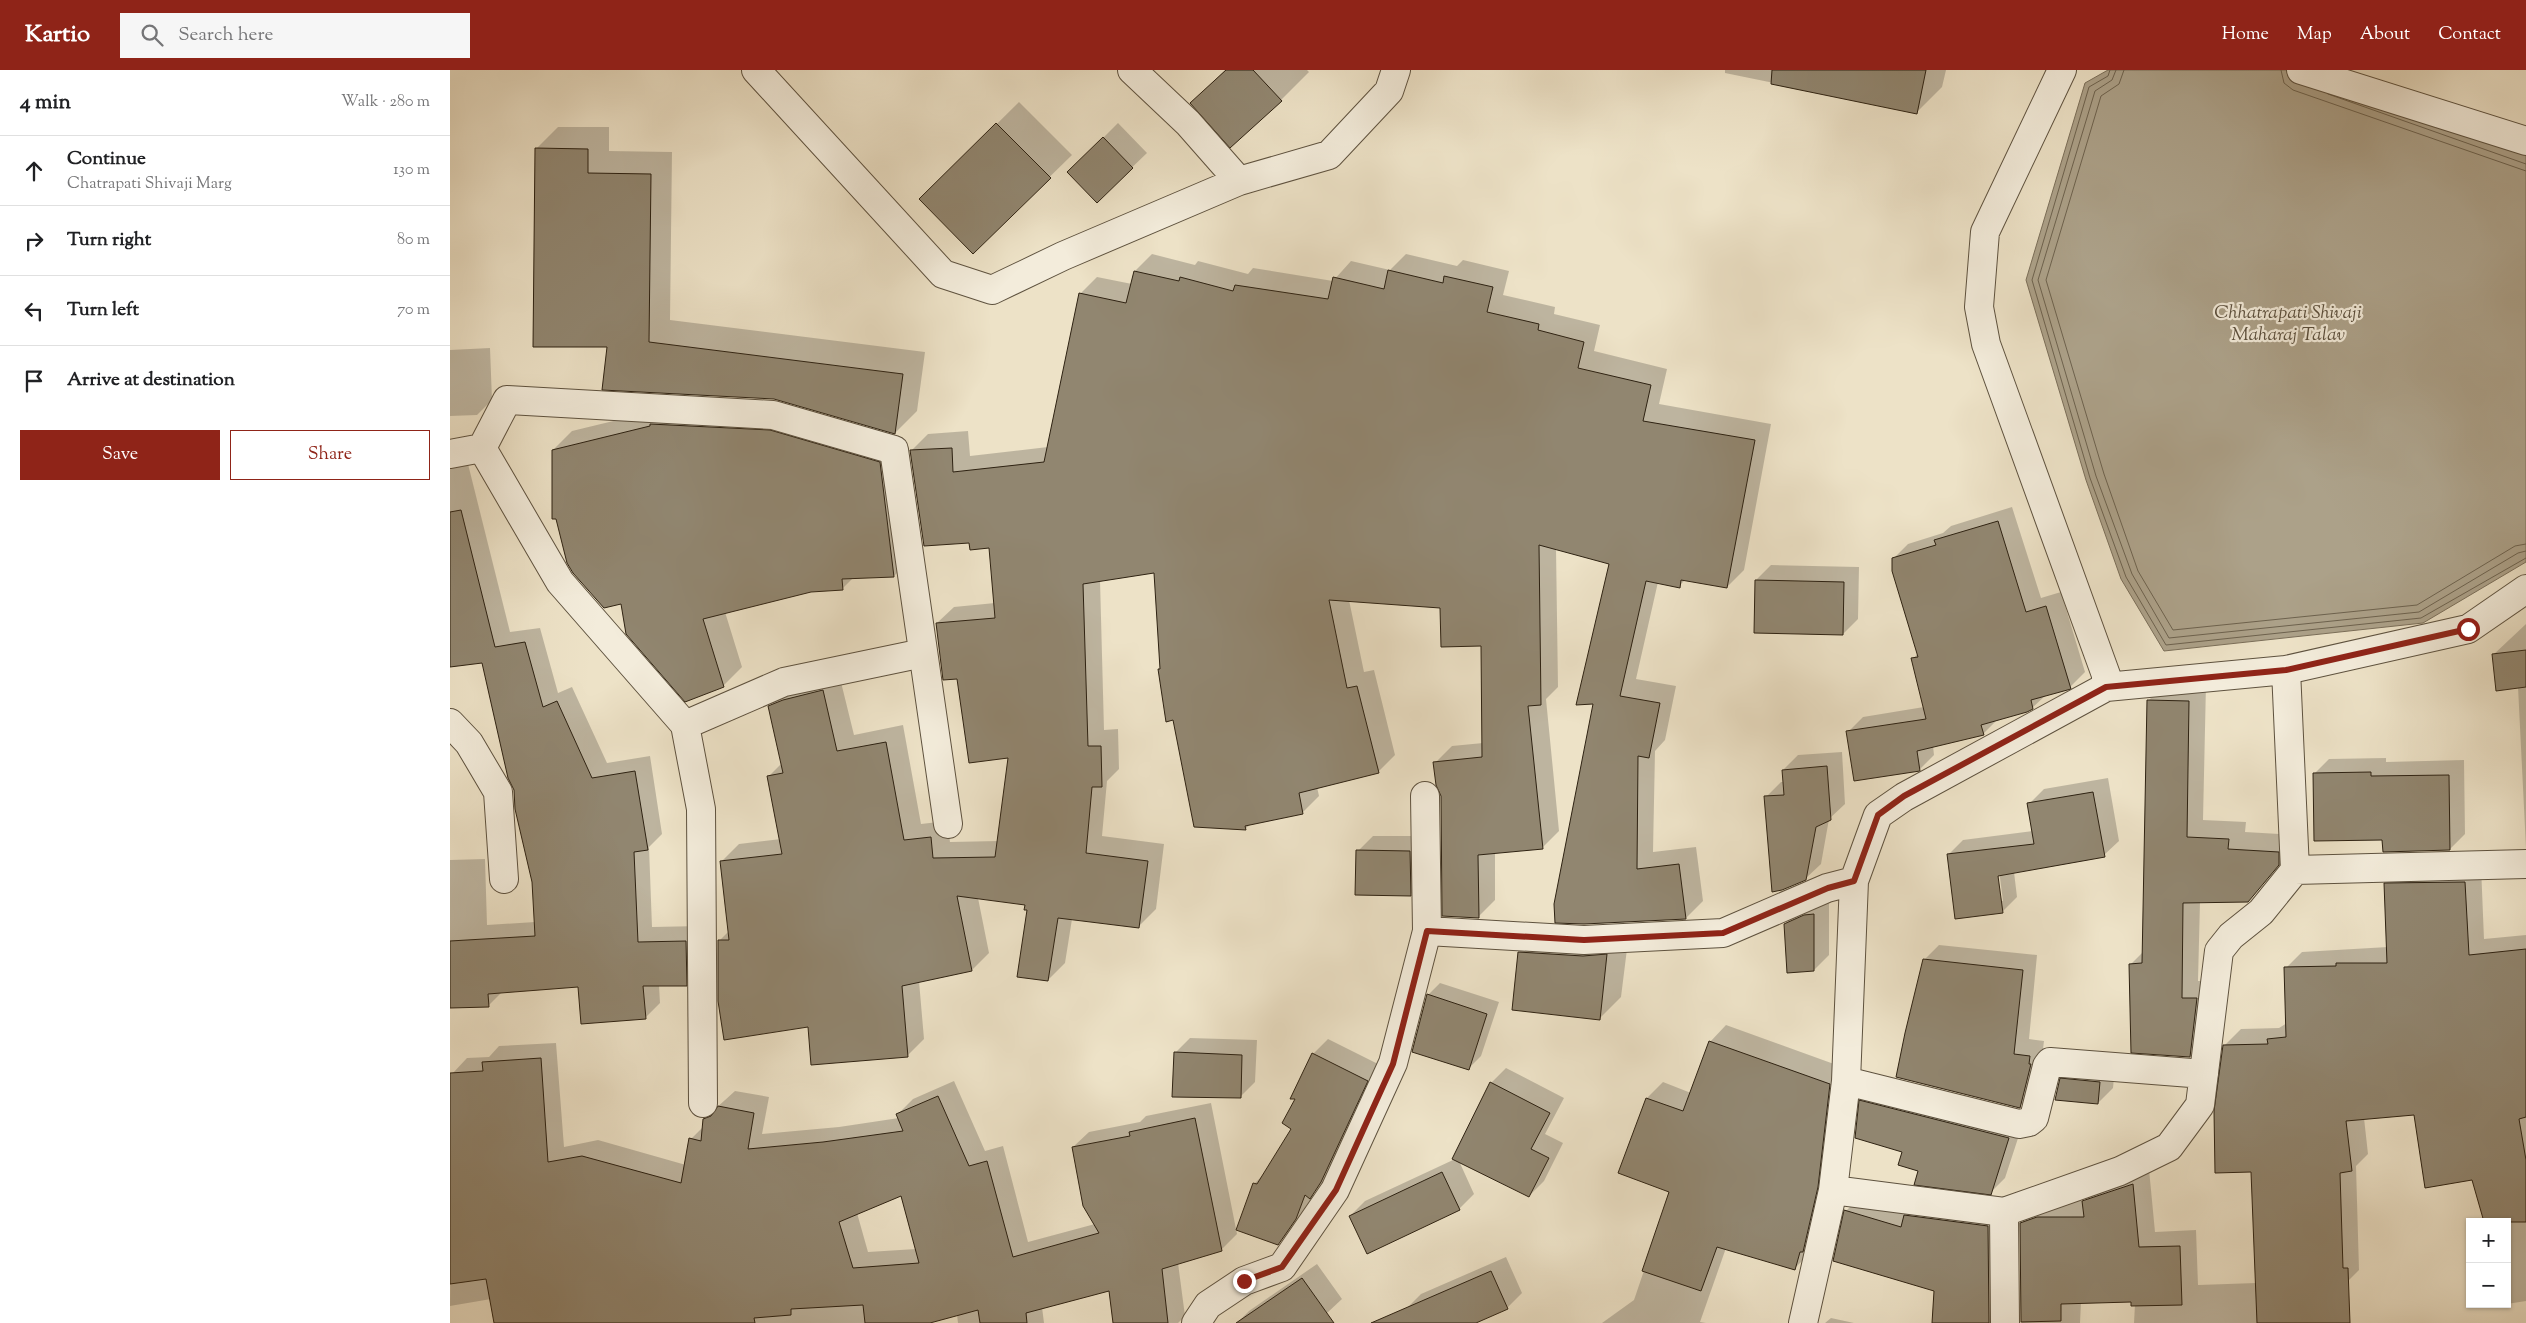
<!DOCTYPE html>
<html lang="en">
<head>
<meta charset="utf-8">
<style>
	:root { --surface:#fff; --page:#f6f6f6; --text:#202124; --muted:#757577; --line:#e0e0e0; --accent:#8f2418 }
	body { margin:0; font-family:"Sorts Mill Goudy",serif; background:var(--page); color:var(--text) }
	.controls { position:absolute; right:15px; bottom:15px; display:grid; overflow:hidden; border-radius:0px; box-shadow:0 1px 4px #0004 }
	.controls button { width:45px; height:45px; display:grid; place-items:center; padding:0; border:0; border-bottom:1px solid var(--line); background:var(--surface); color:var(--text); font:25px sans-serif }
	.stop { position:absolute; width:15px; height:15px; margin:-11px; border:4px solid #8f2418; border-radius:50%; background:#fff }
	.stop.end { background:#8f2418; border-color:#fff; box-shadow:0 1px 5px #0008 }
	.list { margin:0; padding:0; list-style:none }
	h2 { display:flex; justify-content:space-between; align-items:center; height:65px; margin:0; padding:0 20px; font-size:21px }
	h2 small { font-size:16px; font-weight:400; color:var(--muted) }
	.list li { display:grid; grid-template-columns:32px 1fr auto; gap:15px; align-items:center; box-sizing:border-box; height:70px; padding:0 20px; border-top:1px solid var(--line) }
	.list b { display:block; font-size:19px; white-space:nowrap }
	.list p { margin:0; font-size:16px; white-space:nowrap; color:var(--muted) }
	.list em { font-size:16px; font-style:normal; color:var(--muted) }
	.actions { display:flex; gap:10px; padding:15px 20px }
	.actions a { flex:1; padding:11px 0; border:1px solid var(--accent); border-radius:0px; text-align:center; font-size:18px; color:var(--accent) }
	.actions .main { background:var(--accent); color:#fff }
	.icon { flex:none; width:28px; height:28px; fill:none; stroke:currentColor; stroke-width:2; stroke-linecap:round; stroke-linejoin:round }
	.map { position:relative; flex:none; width:2076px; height:1253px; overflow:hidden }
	header { display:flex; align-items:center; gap:30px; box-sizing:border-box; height:70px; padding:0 25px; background:var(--accent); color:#fff }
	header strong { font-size:24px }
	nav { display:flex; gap:28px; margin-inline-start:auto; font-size:18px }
	.search { width:350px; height:45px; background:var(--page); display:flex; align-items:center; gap:12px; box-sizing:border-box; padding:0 18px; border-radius:0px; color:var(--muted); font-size:19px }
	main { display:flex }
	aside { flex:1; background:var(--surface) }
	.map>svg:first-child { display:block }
</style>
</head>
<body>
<header>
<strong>Kartio</strong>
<div class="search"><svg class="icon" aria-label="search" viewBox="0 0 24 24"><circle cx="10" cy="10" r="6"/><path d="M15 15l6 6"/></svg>Search here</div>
<nav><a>Home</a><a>Map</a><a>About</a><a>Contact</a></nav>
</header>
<main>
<aside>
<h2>4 min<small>Walk · 280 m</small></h2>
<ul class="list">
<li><svg class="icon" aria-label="ahead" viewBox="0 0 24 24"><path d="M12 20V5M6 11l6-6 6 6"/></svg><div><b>Continue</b><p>Chatrapati Shivaji Marg</p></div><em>130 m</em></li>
<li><svg class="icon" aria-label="right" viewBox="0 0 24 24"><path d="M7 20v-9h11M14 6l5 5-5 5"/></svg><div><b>Turn right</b></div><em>80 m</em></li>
<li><svg class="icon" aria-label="left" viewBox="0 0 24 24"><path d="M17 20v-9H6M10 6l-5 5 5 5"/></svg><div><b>Turn left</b></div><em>70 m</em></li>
<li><svg class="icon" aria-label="arrive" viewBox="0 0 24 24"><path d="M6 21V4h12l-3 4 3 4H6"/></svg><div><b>Arrive at destination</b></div></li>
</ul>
<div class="actions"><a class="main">Save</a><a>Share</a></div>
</aside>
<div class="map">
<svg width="2076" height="1253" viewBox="0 0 2076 1253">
	<rect width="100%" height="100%" fill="#ede2c7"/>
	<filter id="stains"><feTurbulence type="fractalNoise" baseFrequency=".004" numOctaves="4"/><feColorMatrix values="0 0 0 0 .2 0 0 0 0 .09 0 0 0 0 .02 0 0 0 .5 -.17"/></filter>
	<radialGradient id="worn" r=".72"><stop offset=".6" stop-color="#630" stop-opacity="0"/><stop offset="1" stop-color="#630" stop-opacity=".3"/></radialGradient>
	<path fill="#aca189" stroke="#7a6e59" d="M1658,0h185l233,83v409l-103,61 -259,28 -43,-72 -35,-99 -60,-200 59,-197z"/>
	<path fill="#0003" fill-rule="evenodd" d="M775,0h82l2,2 -28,28 -90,3z
		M1275,0h221l-4,17 -25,25 -192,-39z
		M569,32l53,53 -99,97 -52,-53z
		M668,53l29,30 -50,48 -28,-29z
		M108,57h51v24l63,1 -2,168 255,32 -8,59 -22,22 -287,-88 -72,-196z
		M702,184l43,11 3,-4 50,13 5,-6 80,13 18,-20 39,9 16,-16 51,12 6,-6 46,11 -6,24 52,12 -1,7 46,11 -6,26 73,18 -8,35 112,20 -27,146 -17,17 -41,-8 -7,7 -21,-4 -22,97 40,7 -11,54 -10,11 -2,101 43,-5 7,54 -17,17 -102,5 11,-220 15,-140 -54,-15 2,139 -12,12 13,132 -17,17 -47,4v48l-17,17 -36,-122 -7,-32 17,-17 31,-3 -1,-98 -41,-38 -92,-7 15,72 10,-2 21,85 -17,17 -61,15 2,9 -17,17 -51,11 -6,5 -71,-110 -15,-49 2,-3 -6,-95 -55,8 4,150 14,-1 1,40 -12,12 -5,55 62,8 -8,65 -17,17 -67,-7 -7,44 -17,17 -22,-76 -48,-6 11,55 -17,17 -53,11 5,58 -17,17 -98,-30 -90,-85 10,-10 -7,-70 17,-17 42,-5 -12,-63 13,-13 -13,-56 17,-17 53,-16 15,61 49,-10 18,99 26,-3 3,21 49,-1 10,-85 -51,-79 -21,-54 17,-16 41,-4 -5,-56 -20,-5 -59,-91 17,-17 40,-3 2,25 78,-9 32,-153 17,-17 35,7 3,-13z
		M40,278l2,52 -15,15 -27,1v-66z
		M217,338l231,36 15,113 -19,19 -41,2 -11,11 -32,2 -85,21 17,55 -19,19 -101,-84 -69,-152 19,-19z
		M17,390l43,172 30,-4 18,65 14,-6 35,76 43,-7 12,78 -13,13 3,80 49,-1v43l-15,15 -27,1 1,18 -15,15 -66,-32 -76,5 -15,15 -38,1v-147l35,-1 2,66 48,-3 -2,-40 -18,-92 -33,-128 -32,4v-202z
		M1562,437l29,91 20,-6 24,80 -15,15 -24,8 -14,13 -34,11 -15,15 -50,12 1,9 -15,15 -71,-38 15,-15 61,-10 -11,-48 5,-6 -25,-94 15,-15 35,-11 8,-7z
		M1321,495l88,2 -1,52 -15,15 -87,-54z
		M2076,554v224l-8,-161 -25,-32z
		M1715,614h41l-3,136 43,2 -1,10 50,3 1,12 -48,54 -48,1 -2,79h16l-7,57 -17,18 -60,-91 13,-13 5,-251z
		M1392,682l3,52 -16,15 -8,45 -16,15 -39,-82 15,-15h3l-1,-12 15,-15z
		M1936,688v4l78,-2 1,74 -15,15 -66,-11 -70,-64 15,-15z
		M1658,708l11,63 -15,14 -90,17 3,25 -15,15 -54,-57 15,-15 70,-9 -4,-27 15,-15zM1546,800h3l4,31h-3z
		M923,766h52v44l-15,15 -52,-44z
		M2031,796l3,73 42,-4v366l-19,3v-82l-34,-43 -58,-66 -51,5 4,36 -12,12 3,104 -16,16 -1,37h-208l1,-19 -3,-3 -51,1 -1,21h-146l1,-33 -89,-79 16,-16 142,15 9,110 9,3 -1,-99 16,-17 17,-6h30l15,-16 50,-16 6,63 41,-2 2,55 58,-2 -4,-112 -28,-125 17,-17 38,-1 8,-5 -1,-55 16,-16 86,-5 -3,-63 17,-16z
		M1379,830v55l-15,15 -29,-46 15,-15z
		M1092,860l87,3 -8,64 -22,22 -80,-67z
		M1489,875l98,10 -8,84 15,2 -1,8 2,1 -11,42 -15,15 -95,-147z
		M990,913l59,19 -18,54 -12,12 -41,-73z
		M1276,955l119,43 -34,184 -16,16 -69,-20 -26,74 6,1h-104l32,-23 37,-109 -24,-93 16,-16 28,11 19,-51z
		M740,968l67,2 -2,42 -15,15 -65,-44z
		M878,969l54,27 -57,116 -11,11 -4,10 -17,26 -15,15 -24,-60 12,-12 27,-44 4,-30 16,-44z
		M106,973l8,104 34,-7 88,25 5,-26 13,-13v-7l31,-28 34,6 -7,37 77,-7 60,-9 -1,-4 15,-15 41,-18 31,70 18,-5 25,96 67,-18 -22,-77 16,-15 51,-10 6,-6 65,-13 26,131 -16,16 -43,13 7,53 -7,7h-63l-5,-34 -68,18 2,16h-86l-1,-8 -32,8h-430l-4,-24 -41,7 2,-232 15,-16 22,-1 10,-11zM451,1124l15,55 -48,3 -11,-39z
		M1626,994l39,3 -2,21 -15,15 -37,-24z
		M1056,998l58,30 -19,36 18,9 -19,38 -15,15 -70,-35 15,33 -15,15 -109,7 15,-15 88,-41 38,-77z
		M1426,1016l147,37 -18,55 -15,15 -71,-23 -58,-69z
		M1056,1187l16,36 -15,15 -34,15h-61l-6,-14 15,-15z
		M867,1194l25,35 -15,14 -90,10 12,-12z
		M1381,1248l23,5h-29z"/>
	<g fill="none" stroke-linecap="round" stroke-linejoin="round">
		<path stroke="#6d624e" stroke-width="1" d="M1660,0l-2,6 -19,11 -57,193 58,198 36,99 40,68 255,-27 105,-60
			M1666,0l-4,10 -17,11 -57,189 58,196 36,98 37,64 250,-26 99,-59 8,-2
			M1674,0l-5,14 -18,12 -55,184 58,194 34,97 35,59 244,-25 98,-59 11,-2
			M1831,0l3,13 9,7 233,81
			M1878,24l198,70"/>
	</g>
	<path fill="#918670" stroke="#2e2212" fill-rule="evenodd" d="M776,0h27l29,31 -52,47 -40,-45z
		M1322,0h154l-9,44 -146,-30z
		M546,53l55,55 -78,76 -54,-55z
		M653,67l30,31 -36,35 -30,-31z
		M85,78l53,1v24l63,1 -2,168 254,32 -8,60 -121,-35 -172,-9 5,-43h-74z
		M938,200l55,13 1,-7 49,11 -6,25 52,12 -1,6 46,12 -6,26 73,17 -8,36 112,19 -28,148 -46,-8 -1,8 -34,-7 -26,115 40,7 -11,55 -11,-2 -1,113 42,-5 7,55 -102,5 -29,-1 -1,-19 39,-200 -17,1 33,-141 -70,-19 2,160 -13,1 15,143 -65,6 1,63 -37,-2 -1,-120 -5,-11 -3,-23 49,-5 -1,-111 -40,1 -1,-39 -111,-8 18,88 10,-2 22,87 -80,20 4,21 -58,12 1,4 -52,-3 -21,-107 -7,2 -8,-53h2l-6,-96 -71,11 5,162h13l1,41h-10l-6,66 62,8 -9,67 -81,-10 -10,63 -31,-4 10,-67h-3l1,-5 -68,-9 15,75 -70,15 6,71 -97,8 -3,-38 -84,13 -6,-39v-61h11l-9,-79 62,-7 -15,-78 16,-3 -15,-67 15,-6 40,-10 14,61 49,-9 18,98 27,-3 2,21 62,-1 13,-99 -39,5 -12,-84 -14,1 -7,-57 59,-5 -6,-70 -19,2 -1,-7 -45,3 -14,-96 42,-2 1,24 91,-10 35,-169 47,10 8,-32 45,10 1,-4 53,14 2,-6 93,14 5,-22 51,12z
		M200,354l120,6 110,32 14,115 -52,2 1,11 -32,2 -108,27 21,68 -39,15 -59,-68 -5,-30 -17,4 -31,-35 -6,-10 -11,-44h-4v-69l98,-24z
		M11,440l34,137 30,-5 18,65 14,-6 35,77 43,-7 13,79 -14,2 4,90 48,-1 1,45h-44l3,33 -65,5 -3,-37 -90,7 1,13 -39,1v-67l85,-5 -3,-54 -17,-73 -1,-19 -6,-12 -26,-115 -32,4v-155z
		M1548,451l28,91 20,-6 25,83 -40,11 2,9 -6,3 -46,13 3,10 -67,16 3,20 -66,10 -8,-50 80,-12 -15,-61 7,-1 -26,-86v-13l44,-13 -2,-5z
		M1305,510l89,2 -1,53 -89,-2z
		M2076,580v37l-30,4 -4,-37z
		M1697,630l42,1 -2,136 42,2 -1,10 51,3v13l-31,37 -65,1 -1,95h15l-7,59 -59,-4 -2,-89 13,-1z
		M1377,696l4,54 -15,7 -10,53 -24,10 -10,2 -8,-96 20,-1 -2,-25z
		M1921,702v4l78,-1 1,75 -67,2 -1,-12 -68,1 -1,-68z
		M1643,722l12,65 -107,19 5,37 -48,6 -8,-65 87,-10 -7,-41z
		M906,780l54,1 1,45 -56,-1z
		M2015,812l4,73 57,-6v168l-7,2 7,41v62h-42l-12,-42 -47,8 -11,-73 -68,6 6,50 -12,2 3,95h5l2,55h-93l-6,-151 -36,1 -1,-62 9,-66 45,-1 -1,-5 19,-2 -2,-70 52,-1v-3h51l-3,-80z
		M1364,844v57l-27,2 -3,-49 20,-9z
		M1068,882l65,4 24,-2 -7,66 -88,-10z
		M1473,889l100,11 -9,84 16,2 -1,8h2l-11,44 -124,-31 9,-44z
		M977,924l60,20 -18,56 -57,-18z
		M1259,971l121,43 -12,103 -15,65h-3l-5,18 -78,-23 -16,44 -59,-20 27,-79 -51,-19 28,-75 37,13z
		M724,982l68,3 -1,43 -69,-1z
		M862,983l56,28 -47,101 -11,17 -5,-4 -9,24 -18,26 -42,-15 17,-47 4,1 34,-55 -9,-6 13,-24h-5z
		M91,988l7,104 34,-6 99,27 8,-45 12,3 2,-22 8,-3 7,-10 36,7 -6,36 75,-7 80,-11 -7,-17 42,-18 31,70 18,-5 26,96 86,-24 -16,-27 -11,-59 58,-11 -1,-4 66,-14 27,133 -60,18 6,54h-55l-4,-32 -83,22 1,10h-47l-2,-13 -48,13h-65l-2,-18 -72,4v6l-37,3 1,5h-261l-8,-44 -36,5v-211l33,-2 -1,-9zM451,1126l18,67 -66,5 -14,-46z
		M1610,1008l40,4 -2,22 -43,-4z
		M1040,1012l60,31 -19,36 18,9 -20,39 -77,-38z
		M1409,1030l150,38 -18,57 -77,-10 4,-14 -20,-6 4,-13 -47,-14z
		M992,1102l18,38 -93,44 -18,-38z
		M1683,1114l6,63 41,-1 2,59 -51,1v-4l-70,2v17l-40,1 -1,-99 17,-6h47l-2,-16z
		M1394,1140l57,17 3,-12 84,11 1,97h-57l2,-32 -101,-30z
		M1041,1201l17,38 -32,14h-105z
		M852,1208l32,45h-98z"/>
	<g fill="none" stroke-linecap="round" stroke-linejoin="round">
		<defs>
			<path id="street" d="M306,0l187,204 49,16 71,-34 176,-75 90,-26 60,-64 7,-21
				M682,0l56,53 51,58
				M1612,0l-77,162 -6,75 7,37 120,331v12
				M1851,0l225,71
				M32,378l78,134 125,143 16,84 2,294
				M0,384l32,-6 25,-48 266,15 121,35 54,374
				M1836,600l9,200
				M0,653l19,20 29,49 6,87
				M235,655l99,-43 139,-29
				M977,861l157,9 139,-7 104,-45 27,-7
				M1396,1011l173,43 10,-2 5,-4 13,-52 3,-4 154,12
				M1383,1120l171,22 116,-41 49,-24 31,-42 19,-154 12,-15 30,-24 34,-42 231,-6
				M1554,1142l1,111
				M746,1253l12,-18 36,-24 38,-14 53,-77 58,-127 34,-132 -2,-135
				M1353,1253l30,-133 13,-109 8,-200 24,-66 26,-18 202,-110 180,-17 182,-41 58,-40"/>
		</defs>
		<use href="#street" stroke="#5e523f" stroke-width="30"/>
		<use href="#street" stroke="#f3ecdb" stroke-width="28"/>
	</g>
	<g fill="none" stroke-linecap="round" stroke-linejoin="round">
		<path stroke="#8f2418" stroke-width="6" d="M794,1211l38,-14 54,-77 57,-126 34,-133 157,9 139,-7 105,-45 26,-7 24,-66 26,-19 202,-109 180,-17 182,-41"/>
	</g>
	<g text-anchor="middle" stroke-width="4.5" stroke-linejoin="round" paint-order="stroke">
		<g font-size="19" font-style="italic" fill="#5a4e3c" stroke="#f3ecdb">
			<text x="1838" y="248">Chhatrapati Shivaji<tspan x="1838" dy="22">Maharaj Talav</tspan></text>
		</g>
	</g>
	<rect width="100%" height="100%" filter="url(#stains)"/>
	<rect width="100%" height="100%" fill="url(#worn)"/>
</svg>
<div class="controls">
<button>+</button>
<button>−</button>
</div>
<div class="stop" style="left:2018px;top:559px"></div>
<div class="stop end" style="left:794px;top:1211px"></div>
</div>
</main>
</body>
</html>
